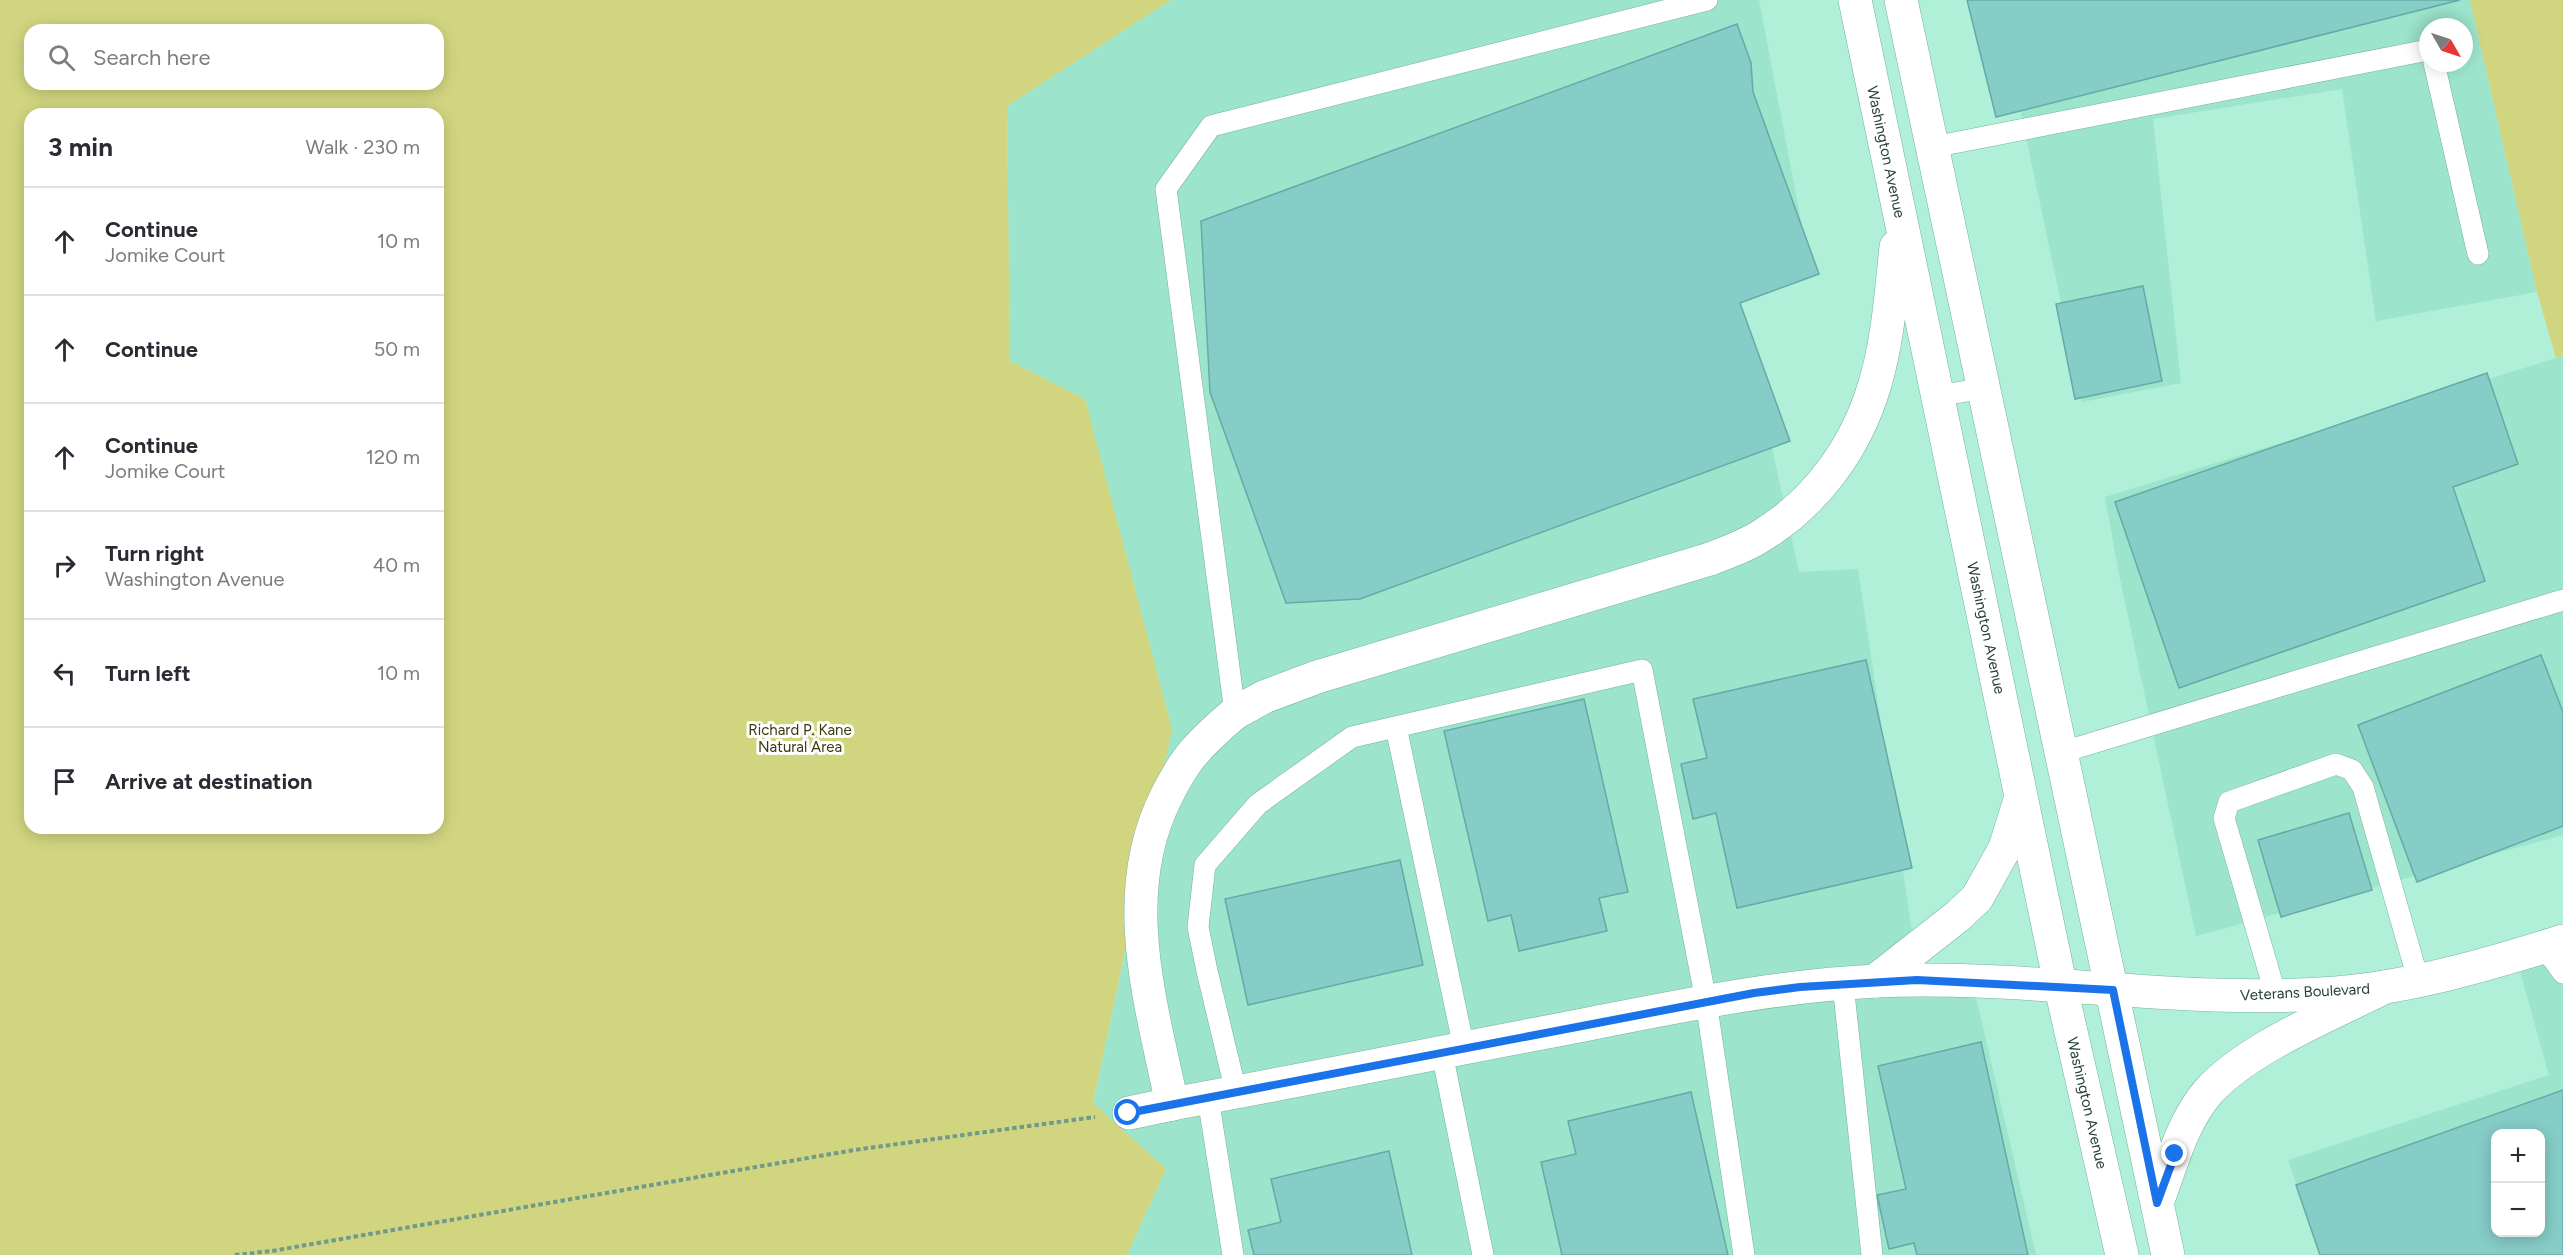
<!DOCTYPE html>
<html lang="en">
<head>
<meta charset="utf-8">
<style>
	:root { --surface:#fff; --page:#f7f7f7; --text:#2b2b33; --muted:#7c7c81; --line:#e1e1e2 }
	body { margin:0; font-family:Figtree,sans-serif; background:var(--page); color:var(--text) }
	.controls { position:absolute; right:18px; bottom:18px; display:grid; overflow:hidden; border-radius:12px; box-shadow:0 3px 15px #0003 }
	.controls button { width:54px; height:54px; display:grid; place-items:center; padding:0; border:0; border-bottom:2px solid var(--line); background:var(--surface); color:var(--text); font:30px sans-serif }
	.compass { position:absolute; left:2419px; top:18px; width:54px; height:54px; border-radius:50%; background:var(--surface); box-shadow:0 3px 15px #0003; rotate:129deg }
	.stop { position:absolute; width:18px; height:18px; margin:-14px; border:4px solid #1a73e8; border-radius:50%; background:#fff }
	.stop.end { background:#1a73e8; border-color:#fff; box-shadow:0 2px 6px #0008 }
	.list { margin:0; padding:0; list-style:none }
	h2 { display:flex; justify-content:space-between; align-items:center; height:78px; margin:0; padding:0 24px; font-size:26px }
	h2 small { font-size:20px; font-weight:400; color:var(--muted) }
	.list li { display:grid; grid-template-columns:39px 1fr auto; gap:18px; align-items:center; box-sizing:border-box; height:108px; padding:0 24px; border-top:2px solid var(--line) }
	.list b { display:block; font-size:22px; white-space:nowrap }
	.list p { margin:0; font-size:20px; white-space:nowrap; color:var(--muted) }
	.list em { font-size:20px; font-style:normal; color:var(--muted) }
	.icon { flex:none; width:33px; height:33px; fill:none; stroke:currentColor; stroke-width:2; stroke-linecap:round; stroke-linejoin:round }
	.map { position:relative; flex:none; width:2563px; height:1255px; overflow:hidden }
	.search { position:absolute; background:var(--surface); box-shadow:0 3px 15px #0003; left:24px; top:24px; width:420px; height:66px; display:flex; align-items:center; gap:15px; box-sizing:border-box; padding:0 21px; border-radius:18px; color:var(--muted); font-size:22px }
	.panel { position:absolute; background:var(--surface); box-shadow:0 3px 15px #0003; left:24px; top:108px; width:420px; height:726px; border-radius:18px }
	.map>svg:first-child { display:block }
</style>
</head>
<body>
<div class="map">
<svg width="2563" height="1255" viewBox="0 0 2563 1255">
	<rect width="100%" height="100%" fill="#b0efd8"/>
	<path fill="#9ce4cb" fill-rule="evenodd" d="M1171,0h588l52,274 -72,22 60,276 59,-3 62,416 50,-14 66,284h-909l39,-86 -73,-65 79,-375 -87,-329 -75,-39 -3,-255z
		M1997,0h473l67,292 -161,29 -34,-232 -189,30 28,264 -99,19zM2428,27h36v36h-36z
		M2563,356v479l-367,101 -78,-367 -13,-72z
		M2563,955v300h-242l-33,-95 261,-85 -30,-107zM2496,1134h44v98h-44z"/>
	<path fill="#d2d57f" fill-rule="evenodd" d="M0,0h1171l-164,106 3,255 75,38 87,330 -79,374 73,66 -39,86h-1127zM30,30h408v54h-408zM30,114h408v714h-408z
		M2470,0h93v356l-7,2 -19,-66z"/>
	<path fill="#86ccc7" stroke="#65aaa6" stroke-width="1.5" fill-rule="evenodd" d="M1967,0h493l-464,117z
		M1737,24l14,39 2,29 66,182 -79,29 50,138 -430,158 -74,4 -76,-211 -9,-171z
		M2143,286l19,95 -87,18 -19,-95z
		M2487,373l31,91 -65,23 32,94 -306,107 -64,-186z
		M2541,655l22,57v114l-146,56 -59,-157z
		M1866,660l46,208 -175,40 -21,-95 -23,6 -12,-55 26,-6 -14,-59z
		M1584,699l44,193 -29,6 8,33 -88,20 -8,-36 -23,6 -44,-190z
		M2349,813l23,77 -91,27 -23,-77z
		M1400,860l23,105 -175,40 -23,-106z
		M1981,1042l47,213h-111l-3,-12 -25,6 -12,-54 29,-6 -28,-123z
		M2563,1090v165h-243l-24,-70zM2496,1134h44v98h-44z
		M1691,1092l37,163h-166l-21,-93 35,-8 -8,-33z
		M1389,1151l23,104h-158l-6,-25 33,-8 -10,-43z"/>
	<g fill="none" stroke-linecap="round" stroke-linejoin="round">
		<defs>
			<path id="lane" d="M2434,63l44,191
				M1933,147l495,-97
				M1937,396l48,-8
				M1235,713l-69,-524 45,-63 496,-126
				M1396,727l68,321
				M2063,752l500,-152
				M2544,947l19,26
				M1843,984l29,271
				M2276,996l-52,-178 5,-16 107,-38 16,6 11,17 55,192
				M1442,1053l41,202
				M1236,1092l-29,-121 -9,-44 7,-62 53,-61 94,-67 290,-67 64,331 38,254
				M1208,1098l25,157"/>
			<path id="street" d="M1129,1113l43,-9"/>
			<path id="secondary" d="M1235,713c-14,12 -28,24 -40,38 -12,13 -21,30 -29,46 -49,98 -15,206 6,307 132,-24 264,-51 396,-76 102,-20 204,-42 308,-47 153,-7 306,24 460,12 76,-6 154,-29 227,-52"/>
			<path id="primary" d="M1855,0l206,988 61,267
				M1901,0l267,1255
				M1235,713l29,-16 53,-20 393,-118c18,-7 38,-14 54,-25 53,-33 92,-87 110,-147 14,-45 17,-93 22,-140
				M1875,981l83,-65 19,-18 28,-50 15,-48
				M2157,1203c14,-37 25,-81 51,-111 39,-44 124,-78 177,-105"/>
		</defs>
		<use href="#lane" stroke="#76b39e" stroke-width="22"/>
		<use href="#street" stroke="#76b39e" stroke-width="34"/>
		<use href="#secondary" stroke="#76b39e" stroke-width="34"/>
		<use href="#primary" stroke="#76b39e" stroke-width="34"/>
		<path stroke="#6e9b8b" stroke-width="4" stroke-dasharray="4.5 3" stroke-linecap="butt" d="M235,1255l37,-4 582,-101 241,-33"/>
		<use href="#lane" stroke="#fff" stroke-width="21"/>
		<use href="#street" stroke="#fff" stroke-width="33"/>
		<use href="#secondary" stroke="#fff" stroke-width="33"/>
		<use href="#primary" stroke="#fff" stroke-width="33"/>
	</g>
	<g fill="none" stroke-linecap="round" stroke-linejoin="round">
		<path stroke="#1a73e8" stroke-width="8" d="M1128,1113l626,-120 46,-6 117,-7 196,10 44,213 18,-49"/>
	</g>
	<g text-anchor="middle" stroke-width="6" stroke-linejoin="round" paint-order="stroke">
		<g font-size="15" fill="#274138" stroke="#fff">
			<text transform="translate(1886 152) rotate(78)" y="5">Washington Avenue</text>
			<text transform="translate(1986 628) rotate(78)" y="5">Washington Avenue</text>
			<text transform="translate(2305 992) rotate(-3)" y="5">Veterans Boulevard</text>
			<text transform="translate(2087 1103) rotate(77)" y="5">Washington Avenue</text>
		</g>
		<g font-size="15" fill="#3a3b0f" stroke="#fff">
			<text x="800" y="735">Richard P. Kane<tspan x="800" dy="17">Natural Area</tspan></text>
		</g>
	</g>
</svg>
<div class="controls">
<button>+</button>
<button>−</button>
</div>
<svg class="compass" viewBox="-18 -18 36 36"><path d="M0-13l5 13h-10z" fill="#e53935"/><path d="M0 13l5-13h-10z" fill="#7c7c81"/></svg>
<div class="stop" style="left:1128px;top:1113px"></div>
<div class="stop end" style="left:2175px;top:1154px"></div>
<div class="search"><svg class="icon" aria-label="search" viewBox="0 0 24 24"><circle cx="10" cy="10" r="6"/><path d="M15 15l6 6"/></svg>Search here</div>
<section class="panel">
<h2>3 min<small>Walk · 230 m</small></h2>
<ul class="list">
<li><svg class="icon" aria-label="ahead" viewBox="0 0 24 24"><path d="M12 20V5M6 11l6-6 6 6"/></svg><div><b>Continue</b><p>Jomike Court</p></div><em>10 m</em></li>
<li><svg class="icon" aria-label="ahead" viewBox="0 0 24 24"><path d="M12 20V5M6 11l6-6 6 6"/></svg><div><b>Continue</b></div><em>50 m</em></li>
<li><svg class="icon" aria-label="ahead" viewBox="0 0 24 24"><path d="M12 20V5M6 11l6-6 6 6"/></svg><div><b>Continue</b><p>Jomike Court</p></div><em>120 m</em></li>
<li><svg class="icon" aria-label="right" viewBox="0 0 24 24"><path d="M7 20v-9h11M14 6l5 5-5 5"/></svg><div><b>Turn right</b><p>Washington Avenue</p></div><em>40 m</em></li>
<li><svg class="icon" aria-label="left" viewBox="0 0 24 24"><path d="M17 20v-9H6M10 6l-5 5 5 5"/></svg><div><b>Turn left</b></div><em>10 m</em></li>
<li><svg class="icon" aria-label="arrive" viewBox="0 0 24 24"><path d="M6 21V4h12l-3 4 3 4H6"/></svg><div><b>Arrive at destination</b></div></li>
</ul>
</section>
</div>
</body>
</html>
